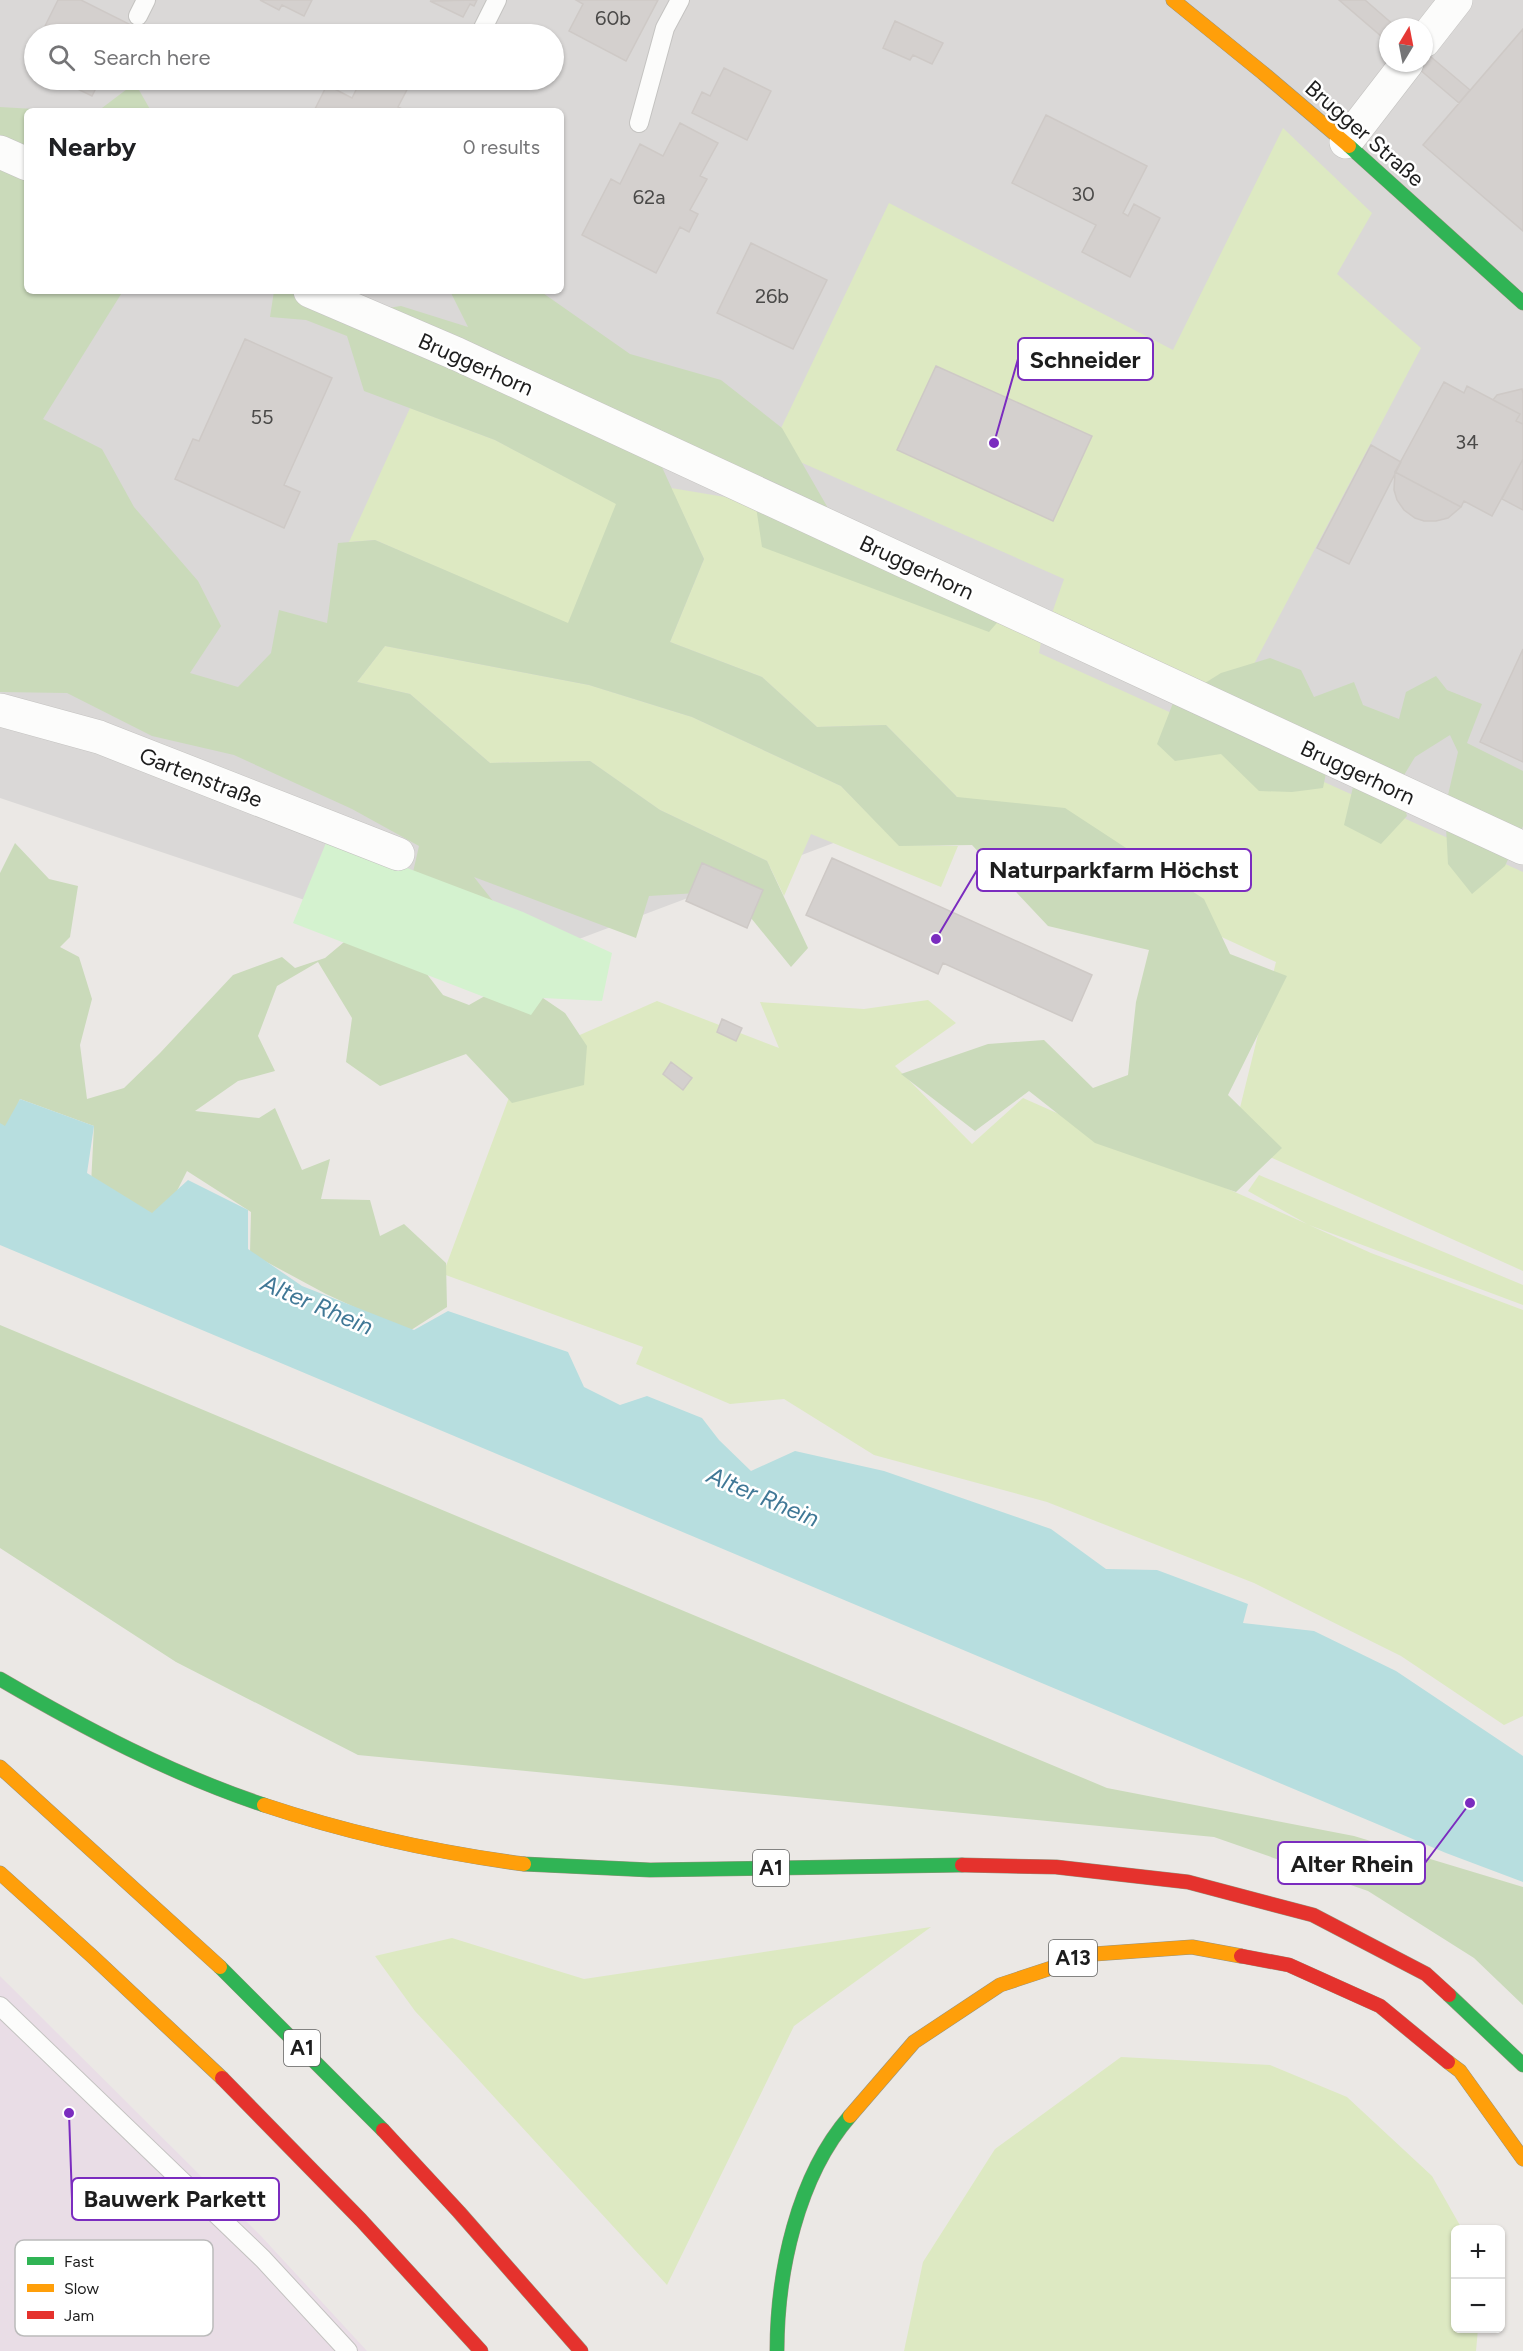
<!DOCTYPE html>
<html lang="en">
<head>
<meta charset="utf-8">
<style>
	:root { --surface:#fff; --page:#f6f6f6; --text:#202124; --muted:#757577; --line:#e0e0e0 }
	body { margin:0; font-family:Figtree,sans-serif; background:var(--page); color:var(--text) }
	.controls { position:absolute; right:18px; bottom:18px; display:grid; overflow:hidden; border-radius:9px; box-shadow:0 2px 4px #0004 }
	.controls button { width:54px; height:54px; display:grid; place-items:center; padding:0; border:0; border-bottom:2px solid var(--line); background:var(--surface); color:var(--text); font:30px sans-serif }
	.compass { position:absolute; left:1379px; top:18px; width:54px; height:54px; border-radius:50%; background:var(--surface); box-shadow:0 2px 4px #0004; rotate:10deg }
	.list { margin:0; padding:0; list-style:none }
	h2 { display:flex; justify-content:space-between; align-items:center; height:78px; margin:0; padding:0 24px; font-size:26px }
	h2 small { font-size:20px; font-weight:400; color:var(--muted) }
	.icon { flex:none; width:33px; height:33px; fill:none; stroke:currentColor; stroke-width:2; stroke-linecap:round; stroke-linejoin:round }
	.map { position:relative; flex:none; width:1523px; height:2351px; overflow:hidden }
	.search { position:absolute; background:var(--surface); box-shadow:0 2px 4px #0004; left:24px; top:24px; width:540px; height:66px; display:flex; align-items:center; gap:15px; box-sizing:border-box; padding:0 21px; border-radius:33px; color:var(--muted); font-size:22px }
	.panel { position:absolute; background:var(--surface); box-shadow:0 2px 4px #0004; left:24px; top:108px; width:540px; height:186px; border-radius:9px }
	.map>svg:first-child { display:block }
</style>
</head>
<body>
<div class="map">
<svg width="1523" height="2351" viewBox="0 0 1523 2351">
	<rect width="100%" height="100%" fill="#ebe8e5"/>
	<path fill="#dad8d7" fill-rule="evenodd" d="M0,0h1523v930l-369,-208 -649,245 -505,-169zM1388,27h36v36h-36zM34,34h520v46h-520zM27,111h534v180h-534z"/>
	<path fill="#e9dde6" d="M0,1976l261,260 106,115h-367z"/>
	<path fill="#dde9c2" d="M1283,128l89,85 -35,61 84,74 -185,350 -185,-82 13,-37 -293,-130 118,-246 284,147z
		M410,408l85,32 122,64 -49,120 -193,-84 -26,2z
		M671,488l84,14 287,135 -3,16 484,219v399l-291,-131 44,-178 -314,-145 -5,-20 -71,-72 -69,2 -55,-50 -92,-35 34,-83z
		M385,646l204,39 103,32 149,69 58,59 59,1 -17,41 -130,-53 -27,62 -17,-35 -107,-51 -70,-49 -100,2 -80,-69 -53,-12z
		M928,1000l28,23 -61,43 77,78 51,-46 284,126 -59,-33 11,-16 264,110v20l-214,-80 62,28 152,57v406l-19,9 -103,-69 -147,-73 -207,-81 -173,-47 -90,-56 -54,5 -94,-40 7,-17 -200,-73 80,-214 134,-59 122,47 -19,-46 104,7z
		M931,1927l-137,99 -127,259 -252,-274 -40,-55 77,-18 132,41z
		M1121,2057l149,8 77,32 85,79 30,53 -6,1v98l22,1 -2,22h-572l19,-89 72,-113z"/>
	<path fill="#cadaba" d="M135,83l16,28h-53z
		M0,107l68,4h-41v180h96l-80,128 59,30 32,58 64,74 23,45 -31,47 48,14 33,-34 8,-43 48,13 11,-80 37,-3 193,83 48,-119 -121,-64 -131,-49 -17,-55 -41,-16 -36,-3 4,-26h35l31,24 61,-9 67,21 -18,-36h90l90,63 91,26 61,48 58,101 175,73 -26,30 -227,-85 -8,-54 -109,-63 59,129 -34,83 92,35 55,50 69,-2 71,72 108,11 139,91 26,55 57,22 -59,119 54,53 -46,44 -141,-49 -66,-52 -54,40 -74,-57 87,-30 56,-4 49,48 35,-13 8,-73 13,-52 -101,-24 -76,-81 -73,1 -58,-60 -149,-69 -103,-32 -204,-39 -28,36 53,12 80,69 100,-2 70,49 107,51 41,87 -17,19 -62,-76 -80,5 -13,42 -162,-61 30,38 -94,-30 9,-39 -67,-37 -118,-54 -82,-19 -85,-43 -67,-1z
		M1270,658l31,12 13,27 40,-15 9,23 36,14 7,-27 30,-16 11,14 35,14 -15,39 56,28v55l-18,40 -33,28 -24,-30 -3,-56 13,-56 -8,-17 -35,22 -17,28 9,31 -26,28 -37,-19 9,-38 -15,-20 -12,6 -3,15 -31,4 -33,-1 -38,-37 -46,7 -18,-17 16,-41 48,-30z
		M15,843l34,36 29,7 -8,51 -10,10 19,10 13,42 -12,46 7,54 37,-11 36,-35 73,-78 49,-18 13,11 30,-10 49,-41 35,34 34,44 26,10 46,-26 50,34 22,33 -3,39 -72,18 -46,-49 -86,32 -34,-24 6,-44 -34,-56 -41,24 -19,50 17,35 -37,10 -43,30 64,7 16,-10 27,62 28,-11 -9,40 49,1 10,36 24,-12 42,39 1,44 -39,25 -82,-38 -76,-41 1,-41 -64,-41 -24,48 -72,-35 3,-58 -74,-27 -14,32 -6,-2v-256z
		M0,1325l1107,463 247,48 169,51v118l-49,-47 -106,-67 -154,-54 -856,-82 -182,-93 -176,-114z"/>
	<path fill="#d4f2cf" d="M328,838l195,74 89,41 -10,48 -59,-3 -12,17 -238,-92z"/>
	<path fill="#b7dedf" d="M20,1099l74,27 -7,47 65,40 36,-33 60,30v39l54,37 112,44 34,-19 120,41 16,35 36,18 27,-9 55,22 17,22 32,31 44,-20 89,20 167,58 55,40 51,1 91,34 -5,19 71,8 82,40 127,85v126l-77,-29 -1446,-608v-122l5,3z"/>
	<path fill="#d4d0ce" stroke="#cec9c6" stroke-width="1.5" d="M58,0h23l52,26 -4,8h-88z
		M260,0h52l-8,16 -22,-11 -3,5z
		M477,0l-3,6 -4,-2 -7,13 -33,-16z
		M576,0h82l-32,61 -57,-30 14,-27z
		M1339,0h26l31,27h-8v15z
		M895,21l48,22 -11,21 -19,-9 -3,5 -27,-12z
		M1523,29v202l-100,-86z
		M1424,51l46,39 -11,13 -47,-40h12z
		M724,68l47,23 -24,49 -55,-27 10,-21 8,4z
		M59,80h41l-8,16z
		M361,80h45l5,2 -13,25 8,4h-92l13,-26 25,13z
		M1046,115l101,51 -24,47 5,3 6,-12 26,14 -30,59 -48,-25 14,-27 -84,-42z
		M680,123l38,20 -18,33 7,3 -17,31 8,4 -9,18 -9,-5 -24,46 -74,-38 29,-56 9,5 20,-40 23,12z
		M751,243l76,37 -34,69 -76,-36z
		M245,339l87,39 -48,107 16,7 -16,36 -109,-49 18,-40 6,2z
		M936,366l156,70 -39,85 -156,-71z
		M1444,382l20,11 3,-7 53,28 -4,7 7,3v35l-31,57 -28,-15 -3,6 -66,-35z
		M1522,389l1,4v31l-7,-3 4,-7 -27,-14 4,-5z
		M1371,445l30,17 -52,102 -32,-16z
		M1523,459v51l-21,-11z
		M1395,472l66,35 -13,11 -12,3h-12l-9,-3 -11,-8 -7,-10 -3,-10z
		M1523,649v113l-43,-20z
		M832,858l260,117 -20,46 -129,-58 -5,11 -132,-59z
		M702,863l61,27 -16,38 -61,-27z
		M722,1019l20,9 -6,13 -19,-9z
		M671,1062l21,16 -9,12 -20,-16z"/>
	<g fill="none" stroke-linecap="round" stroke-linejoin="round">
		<defs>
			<path id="lane" d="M138,16l8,-16
				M480,34l17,-34
				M639,123l26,-95 15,-28
				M0,2006l263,253 85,92"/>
			<path id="street" d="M1424,41l32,-41
				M1346,142l61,-79
				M0,152l27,12
				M310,291l147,63 1066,494
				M0,710l99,27 299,117"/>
			<path id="fast" d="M1349,146l174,157
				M0,1679c84,49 171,95 264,126
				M524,1864l126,6 312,-5
				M220,1967l163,163
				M1449,1995l74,70
				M777,2351c0,-78 20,-174 73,-235"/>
			<path id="slow" d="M1173,0l90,73 86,73
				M0,1767l220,200
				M264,1805c87,29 169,47 260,59
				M0,1873l93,84 129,121
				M1448,2062l12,9 63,88
				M850,2116l64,-74 86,-57 94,-31 98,-7 49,9"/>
			<path id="jam" d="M962,1865l94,2 132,15 125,33 113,59 23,21
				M1241,1956l48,9 91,41 68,56
				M222,2078l139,142 120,131
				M383,2130l76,82 122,139"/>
		</defs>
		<use href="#lane" stroke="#c4c3c1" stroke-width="20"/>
		<use href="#street" stroke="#c4c3c1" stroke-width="34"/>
		<use href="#fast" stroke="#96937d" stroke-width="15"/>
		<use href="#slow" stroke="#96937d" stroke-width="15"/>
		<use href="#jam" stroke="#96937d" stroke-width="15"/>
		<use href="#lane" stroke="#fcfcfb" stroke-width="18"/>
		<use href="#street" stroke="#fcfcfb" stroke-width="33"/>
		<use href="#fast" stroke="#30b455" stroke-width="14"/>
		<use href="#slow" stroke="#ff9f0a" stroke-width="14"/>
		<use href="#jam" stroke="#e5322d" stroke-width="14"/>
	</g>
	<g text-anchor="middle" stroke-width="5" stroke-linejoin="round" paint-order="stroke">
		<g font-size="20" fill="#4b4a49">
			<text x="613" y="25">60b</text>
			<text x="1083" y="201">30</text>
			<text x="649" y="204">62a</text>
			<text x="772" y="303">26b</text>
			<text x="262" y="424">55</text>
			<text x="1467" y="449">34</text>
		</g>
		<g fill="#fff" stroke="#616161" stroke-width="1.5">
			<rect x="753" y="1850" width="36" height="36" rx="4.5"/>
			<rect x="1049" y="1940" width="48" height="36" rx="4.5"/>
			<rect x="284" y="2030" width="36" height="36" rx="4.5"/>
		</g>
		<g font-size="21" font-weight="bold" fill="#1d1d1d">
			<text x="771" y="1875">A1</text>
			<text x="1073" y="1965">A13</text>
			<text x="302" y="2055">A1</text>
		</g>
		<g font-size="22" fill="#1d1d1d" stroke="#fff">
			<text transform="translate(1365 133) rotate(41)" y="8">Brugger Straße</text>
			<text transform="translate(476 364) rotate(24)" y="8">Bruggerhorn</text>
			<text transform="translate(917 567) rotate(25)" y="8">Bruggerhorn</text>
			<text transform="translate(1358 772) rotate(25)" y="8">Bruggerhorn</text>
			<text transform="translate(201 777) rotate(21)" y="8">Gartenstraße</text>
		</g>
		<g font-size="24" font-style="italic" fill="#407896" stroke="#fff">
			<text transform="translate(317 1305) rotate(23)" y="8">Alter Rhein</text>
			<text transform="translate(763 1497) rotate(23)" y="8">Alter Rhein</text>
		</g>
	</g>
	<rect x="15" y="2240" width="198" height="96" rx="9" fill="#fff" stroke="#bbb" stroke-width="1.5"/>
	<rect x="27" y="2257" width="27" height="8" fill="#30b455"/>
	<rect x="27" y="2284" width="27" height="8" fill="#ff9f0a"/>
	<rect x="27" y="2311" width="27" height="8" fill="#e5322d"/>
	<g font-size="16" fill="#1d1d1d">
		<text x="64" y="2267">Fast</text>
		<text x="64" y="2294">Slow</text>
		<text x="64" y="2321">Jam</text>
	</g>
	<path fill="none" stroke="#7b2cbf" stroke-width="2" d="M994 443L1018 359M936 939L977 870M1470 1803L1425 1863M69 2113L72 2199"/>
	<g fill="#7b2cbf" stroke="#fff" stroke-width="2">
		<circle cx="994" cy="443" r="6"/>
		<circle cx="936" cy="939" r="6"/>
		<circle cx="1470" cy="1803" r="6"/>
		<circle cx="69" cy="2113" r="6"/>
	</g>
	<g fill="#fff" stroke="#7b2cbf" stroke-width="2">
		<rect x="1018" y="338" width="135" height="42" rx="6"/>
		<rect x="977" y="849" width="274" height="42" rx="6"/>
		<rect x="1278" y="1842" width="147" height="42" rx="6"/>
		<rect x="72" y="2178" width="207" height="42" rx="6"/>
	</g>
	<g font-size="24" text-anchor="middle" font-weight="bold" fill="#1d1d1d">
		<text x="1085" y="368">Schneider</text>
		<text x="1114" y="878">Naturparkfarm Höchst</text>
		<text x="1352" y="1872">Alter Rhein</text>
		<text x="175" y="2207">Bauwerk Parkett</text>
	</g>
</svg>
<div class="controls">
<button>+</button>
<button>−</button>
</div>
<svg class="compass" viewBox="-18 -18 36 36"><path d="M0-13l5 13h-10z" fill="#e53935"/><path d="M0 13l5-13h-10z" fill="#757577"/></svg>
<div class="search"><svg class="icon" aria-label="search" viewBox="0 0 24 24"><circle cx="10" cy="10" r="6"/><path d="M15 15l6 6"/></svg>Search here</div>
<section class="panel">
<h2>Nearby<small>0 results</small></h2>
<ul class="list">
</ul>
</section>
</div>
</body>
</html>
